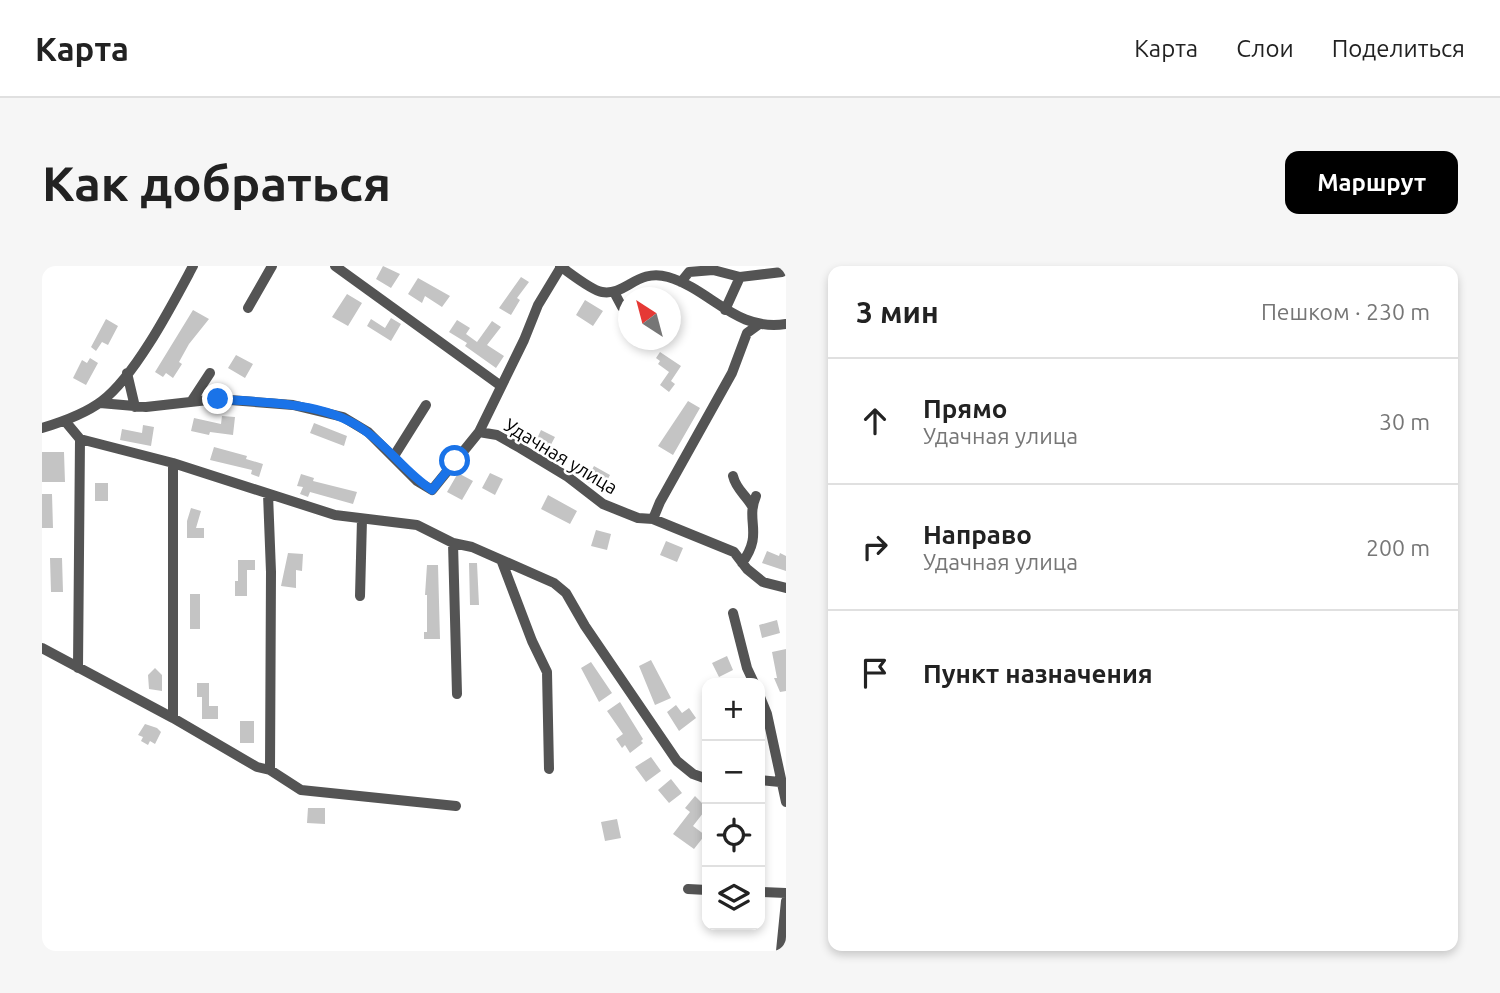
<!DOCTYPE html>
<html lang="ru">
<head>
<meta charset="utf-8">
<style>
	:root { --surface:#fff; --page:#f6f6f6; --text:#222; --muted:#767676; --line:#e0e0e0; --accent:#000 }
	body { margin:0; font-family:Ubuntu,sans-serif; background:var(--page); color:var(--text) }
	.controls { position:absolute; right:21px; bottom:21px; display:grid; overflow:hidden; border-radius:14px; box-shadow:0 4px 10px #0003 }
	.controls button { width:63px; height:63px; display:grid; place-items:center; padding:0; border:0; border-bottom:2px solid var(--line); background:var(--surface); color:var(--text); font:35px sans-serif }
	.compass { position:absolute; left:576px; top:21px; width:63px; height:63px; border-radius:50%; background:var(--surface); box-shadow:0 4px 10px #0003; rotate:324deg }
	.stop { position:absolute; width:21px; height:21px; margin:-16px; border:5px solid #1a73e8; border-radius:50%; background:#fff }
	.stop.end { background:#1a73e8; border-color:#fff; box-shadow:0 2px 7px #0008 }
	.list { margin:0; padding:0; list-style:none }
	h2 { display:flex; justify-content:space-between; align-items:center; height:91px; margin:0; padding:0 28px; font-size:30px }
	h2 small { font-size:23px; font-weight:400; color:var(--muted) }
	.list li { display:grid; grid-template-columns:46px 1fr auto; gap:21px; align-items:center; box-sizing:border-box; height:126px; padding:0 28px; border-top:2px solid var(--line) }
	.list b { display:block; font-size:26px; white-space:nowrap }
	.list p { margin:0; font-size:23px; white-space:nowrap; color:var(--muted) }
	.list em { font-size:23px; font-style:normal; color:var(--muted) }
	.icon { flex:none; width:38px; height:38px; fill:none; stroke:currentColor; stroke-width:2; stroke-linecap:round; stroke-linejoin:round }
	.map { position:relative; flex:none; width:744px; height:685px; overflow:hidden; border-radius:14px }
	header { display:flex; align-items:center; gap:42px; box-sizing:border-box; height:98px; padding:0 35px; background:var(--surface); border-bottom:2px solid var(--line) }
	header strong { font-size:33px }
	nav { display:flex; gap:38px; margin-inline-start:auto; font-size:24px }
	.intro { display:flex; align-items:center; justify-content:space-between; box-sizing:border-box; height:168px; padding:0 42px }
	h1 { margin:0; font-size:49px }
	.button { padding:18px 32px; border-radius:14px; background:var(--accent); color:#fff; font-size:24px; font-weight:700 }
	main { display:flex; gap:42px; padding:0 42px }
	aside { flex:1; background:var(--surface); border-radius:14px; box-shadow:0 4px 10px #0003 }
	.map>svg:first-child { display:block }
</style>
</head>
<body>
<header>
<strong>Карта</strong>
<nav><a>Карта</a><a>Слои</a><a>Поделиться</a></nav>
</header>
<div class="intro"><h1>Как добраться</h1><a class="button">Маршрут</a></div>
<main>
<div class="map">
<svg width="744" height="685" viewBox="0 0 744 685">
	<rect width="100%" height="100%" fill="#fff"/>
	<path fill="#c4c4c4" d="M341,0l17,8 -9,14 -15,-9z
		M479,11l8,5 -12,16 3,2 -9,15 -12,-7z
		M376,12l32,18 -8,11 -17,-11 -3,7 -14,-9z
		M305,28l15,9 -14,23 -16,-9z
		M543,34l18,11 -10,15 -17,-11z
		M151,44l16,9 -20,25 -10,18 3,2 -9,14 -7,-5 -3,4 -8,-5z
		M349,52l10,6 -10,17 -24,-15 4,-7 14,9z
		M64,53l12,7 -10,19 -6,-3 -6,9 -5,-4z
		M415,54l13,8 -4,6 11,8 15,-21 9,6 -14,18 17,11 -8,12 -31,-22 2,-3 -18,-11z
		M618,86l21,14 -10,15 4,3 -6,8 -9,-7 9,-13 -11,-8 2,-3 -4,-3z
		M194,89l17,9 -8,14 -17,-10z
		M48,92l8,5 -12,22 -13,-7 9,-18 5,3z
		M646,135l12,7 -27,47 -15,-9z
		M180,150l13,1 -2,18 -23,-3 -1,3 -18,-4 3,-13 27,6z
		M272,157l33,13 -3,10 -34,-13z
		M101,159l11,2 -3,19 -31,-6 2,-11 20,4z
		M499,164l14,7 -8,15 -13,-7z
		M172,181l33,9 -1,3 17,5 -4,13 -8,-3 1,-4 -42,-10z
		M0,186h22l1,30h-23z
		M552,200l16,9 -8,15 -16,-9z
		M416,207l15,8 -11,19 -15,-8z
		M448,207l13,6 -8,16 -13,-7z
		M259,208l13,4 -1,3 44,11 -4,12 -43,-12 -2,5 -8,-3 3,-7 -6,-1z
		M53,217h13v18h-13z
		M0,228h10l1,34h-11z
		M506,229l29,16 -7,13 -29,-15z
		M149,242l10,3 -5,17h8v10h-17v-17z
		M554,264l15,4 -4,16 -16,-4z
		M624,275l17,7 -6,14 -17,-7z
		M725,285l12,5 1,-3 6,3v15l-24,-8z
		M246,287l15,1 -1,17 -6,-1v18l-15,-2z
		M8,292h12l1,34h-12z
		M196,294h17v10h-8v26h-12v-15h3z
		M427,297h8l2,42h-9z
		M385,299h11l2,74h-16v-7h3v-37h-2z
		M148,328h10v35h-10z
		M735,354l3,13 -18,5 -3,-13z
		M744,383v42l-6,1 -6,-14h3l-5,-26z
		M685,390l6,14 -14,7 -7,-14z
		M609,394l20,38 -16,7 -16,-39z
		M549,396l21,31 -13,9 -18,-34z
		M113,402l7,7v16l-13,-2 -1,-14z
		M155,417h12v23h9v13h-16v-22h-5z
		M578,436l23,37 -2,2 2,2 -13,10 -5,-8 -3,3 -6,-9 7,-5 -16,-23z
		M634,439l6,8 7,-5 7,10 -17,13 -12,-19z
		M198,455h14v22h-14z
		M103,458l12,4 4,4 -6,12 -5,-3 -2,4 -7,-4 2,-4 -5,-2z
		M609,491l10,14 -15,11 -11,-15z
		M629,513l11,14 -13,10 -11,-13z
		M653,530l12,12 -14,18 12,9 -11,14 -21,-15 17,-22 -5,-4z
		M266,542h17v16l-18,-1z
		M575,553l4,19 -16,3 -4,-19z"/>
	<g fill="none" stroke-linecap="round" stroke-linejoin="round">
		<path stroke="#545454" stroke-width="10" d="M293,0l166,120
			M518,0c10,7 31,24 42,26 24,4 35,-24 66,-15 44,13 67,55 118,47
			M639,16l8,-10 24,-2 27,7 42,-5 2,-6
			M572,26l8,15 6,4
			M206,42l24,-42
			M683,44l15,-33
			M85,107l8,34
			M149,136l19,-29
			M58,137l46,4 71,-8 76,6 50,12 25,15 49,49 15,9 47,-58 18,3 23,13 48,29 35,27 35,14 15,1 81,33 13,17 16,13 23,6
			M23,155l15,18 93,24 162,52 82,10 36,18 19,4 82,36 12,10 19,33 92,135 16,13 14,5
			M0,162c20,-6 43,-14 60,-27 34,-26 70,-96 91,-135
			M437,166l45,-92 14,-35 23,-38
			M352,190l32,-51
			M691,210c3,13 12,18 19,30
			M226,228l3,78 -1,198
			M611,253l7,-17 72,-129 15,-40 11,-8
			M411,277l4,151
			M460,296l30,79 15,31 2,97
			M700,297c22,-30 3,-41 14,-67
			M318,330l2,-77
			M691,347l14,55 7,15
			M0,382l131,70 84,49 13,3 31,20 155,16
			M36,402l2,-229
			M718,431l7,17 19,88
			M131,452v-255
			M718,514l20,2
			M646,623l19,1
			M718,626l26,1
			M739,685l5,-50"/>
	</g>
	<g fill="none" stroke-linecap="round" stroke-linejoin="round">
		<path stroke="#1a73e8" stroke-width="9" d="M176,133c49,4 109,2 150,34 23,17 39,41 64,57l23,-29"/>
	</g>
	<g text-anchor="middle" stroke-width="5" stroke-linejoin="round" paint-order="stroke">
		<g font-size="19" fill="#000" stroke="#fff">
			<text transform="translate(519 190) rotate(31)" y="7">Удачная улица</text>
		</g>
	</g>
</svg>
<div class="controls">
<button>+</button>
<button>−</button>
<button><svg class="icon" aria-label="locate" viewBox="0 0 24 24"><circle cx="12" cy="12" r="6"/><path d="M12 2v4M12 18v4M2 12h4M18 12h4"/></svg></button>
<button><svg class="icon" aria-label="layers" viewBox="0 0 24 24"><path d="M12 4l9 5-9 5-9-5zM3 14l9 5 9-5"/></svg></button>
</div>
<svg class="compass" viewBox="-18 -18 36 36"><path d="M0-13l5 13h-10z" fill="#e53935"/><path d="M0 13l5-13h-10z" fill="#767676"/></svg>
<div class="stop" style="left:413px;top:195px"></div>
<div class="stop end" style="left:176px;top:133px"></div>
</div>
<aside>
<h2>3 мин<small>Пешком · 230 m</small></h2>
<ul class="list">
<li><svg class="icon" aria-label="ahead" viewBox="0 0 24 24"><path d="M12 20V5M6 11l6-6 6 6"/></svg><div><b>Прямо</b><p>Удачная улица</p></div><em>30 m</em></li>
<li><svg class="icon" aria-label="right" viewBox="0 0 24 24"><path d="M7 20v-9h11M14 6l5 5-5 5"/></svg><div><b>Направо</b><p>Удачная улица</p></div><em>200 m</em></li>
<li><svg class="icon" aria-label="arrive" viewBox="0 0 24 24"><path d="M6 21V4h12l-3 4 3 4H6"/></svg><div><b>Пункт назначения</b></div></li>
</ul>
</aside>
</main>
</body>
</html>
